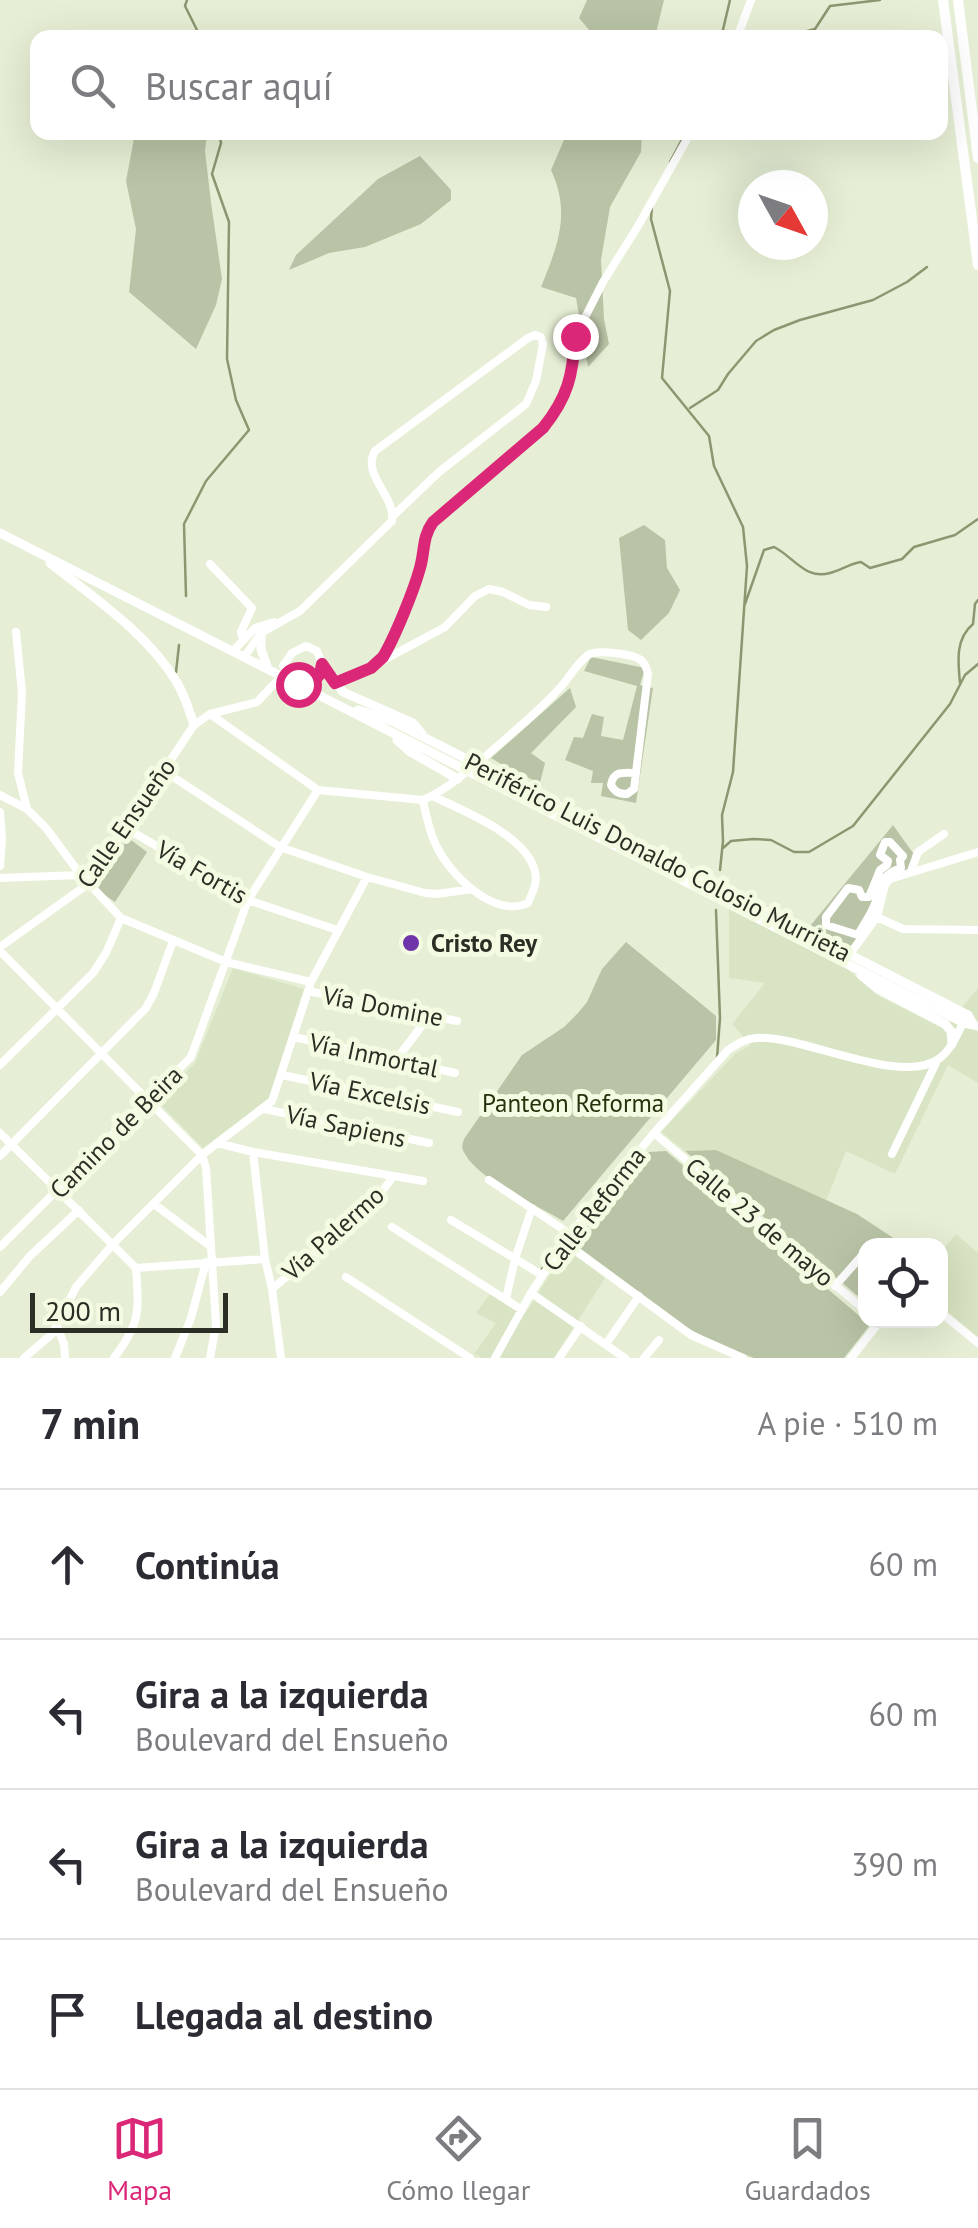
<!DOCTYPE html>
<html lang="es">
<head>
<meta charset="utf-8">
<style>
	:root { --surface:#fff; --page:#f2f2f3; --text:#2b2b33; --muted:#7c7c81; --line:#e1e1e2; --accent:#db2777 }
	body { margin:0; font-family:"PT Sans",sans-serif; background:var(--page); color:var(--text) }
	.controls { position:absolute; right:30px; bottom:30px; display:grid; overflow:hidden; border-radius:20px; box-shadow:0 10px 40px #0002 }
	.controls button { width:90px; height:90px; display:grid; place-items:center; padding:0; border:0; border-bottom:2px solid var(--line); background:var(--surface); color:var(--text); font:50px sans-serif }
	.compass { position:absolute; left:738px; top:170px; width:90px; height:90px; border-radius:50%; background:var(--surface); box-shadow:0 10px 40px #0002; rotate:130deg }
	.scale { position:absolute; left:30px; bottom:25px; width:198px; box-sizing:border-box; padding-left:10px; border:5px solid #2b2e24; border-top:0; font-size:28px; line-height:35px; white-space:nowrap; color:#2b2e24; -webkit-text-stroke:8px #f3fce2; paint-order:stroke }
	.stop { position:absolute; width:30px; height:30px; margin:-22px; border:8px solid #db2777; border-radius:50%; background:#fff }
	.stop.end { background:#db2777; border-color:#fff; box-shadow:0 2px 10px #0008 }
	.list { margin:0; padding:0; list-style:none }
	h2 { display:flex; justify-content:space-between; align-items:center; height:130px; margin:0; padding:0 40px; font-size:42px }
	h2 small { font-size:32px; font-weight:400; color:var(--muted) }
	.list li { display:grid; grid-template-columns:65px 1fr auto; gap:30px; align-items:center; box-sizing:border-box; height:150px; padding:0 40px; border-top:2px solid var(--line) }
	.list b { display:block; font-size:38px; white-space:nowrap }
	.list p { margin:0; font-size:32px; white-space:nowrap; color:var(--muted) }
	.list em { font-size:32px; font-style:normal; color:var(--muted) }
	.icon { flex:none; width:55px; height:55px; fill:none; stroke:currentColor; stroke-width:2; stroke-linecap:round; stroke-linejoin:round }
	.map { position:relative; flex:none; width:978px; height:1358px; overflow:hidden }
	.search { position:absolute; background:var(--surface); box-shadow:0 10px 40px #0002; left:30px; right:30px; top:30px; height:110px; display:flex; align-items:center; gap:25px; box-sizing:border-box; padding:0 35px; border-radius:20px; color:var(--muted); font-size:38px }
	.sheet { height:730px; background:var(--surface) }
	nav { display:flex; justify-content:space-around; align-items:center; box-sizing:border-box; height:140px; border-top:2px solid var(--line); background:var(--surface); font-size:28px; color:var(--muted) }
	nav a { display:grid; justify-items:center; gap:5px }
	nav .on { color:var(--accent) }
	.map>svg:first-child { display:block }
</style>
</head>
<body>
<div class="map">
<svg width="978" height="1358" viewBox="0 0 978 1358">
	<rect width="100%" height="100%" fill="#e6efd5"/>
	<path fill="#d8e4c3" d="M729,909l116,58 32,28 67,34 34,-41v95l-30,-18 -53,109 -49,-23 -20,50 -110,-51 -31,1 -24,-19 75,-79 15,-8 -19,-21 33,-41 -36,-5z
		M233,968l71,21 -35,109 -66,50 -47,-48 39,-37z
		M956,1234l22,19v84l-37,-31v-54z
		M566,1249l39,29 -51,80h-72l-8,-4 22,-31 -20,-10 14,-19 37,17z"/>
	<path fill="#b9c3a5" d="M587,0h77l-9,37h-60l-16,-19z
		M135,133h72l-2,18 6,51 11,77 -6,26 -20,44 -67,-57 7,-63 -10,-48z
		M567,133h75l-1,19 -31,55 -9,53 3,59 5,25 -21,23 -12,-69 -35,-11c17,-42 30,-74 10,-117z
		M420,156l31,34v10l-30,24 -56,23 -36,6 -40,17 7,-15 82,-76z
		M644,525l21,15 2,28 13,22 -11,23 -28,27 -13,-10 -9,-92z
		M591,657l54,11 -5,17 13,3 -17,115 -35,-7 2,-13h-12l2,-12 -28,-11 9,-23 9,1 9,-24 12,3 -3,19 22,4 14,-54 -53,-15z
		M570,688l6,19 -45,46 14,10 -5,20 -27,-12 -22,-13z
		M893,825l20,28 -4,16 -15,4 -23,48 -22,27 -39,-22z
		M123,834l24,18 -32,50 -26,-18z
		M626,942l90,74v24l-153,181c-25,-15 -85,-42 -98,-67 -4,-7 -3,-7 -1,-15l58,-84 42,-28 14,-14 9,-11 15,-33z
		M716,1150l141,64 47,31 -38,1 -1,56 -180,-151z
		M666,1151l204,174 -26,33h-90l-39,-15 -27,-15 -115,-85 76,-91z"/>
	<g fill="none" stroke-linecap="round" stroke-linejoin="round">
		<path stroke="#8a9770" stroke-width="2.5" d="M187,0l-2,6 16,32
			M721,38l9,-38
			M781,38l34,-9 15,-23 50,-6
			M670,162l16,-30
			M652,206l-1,13 19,72 -8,87 47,58 5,30 29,61 4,39 -14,206 -11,43 1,26 -3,29
			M690,408l28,-18 10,-16 28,-33 18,-11 26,-10 73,-20 34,-18 20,-15
			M186,596l-2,-72 22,-43 43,-51 -13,-30 -9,-41 2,-137 -17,-48 9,-31 -2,-11
			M745,604l19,-54 10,-3c20,10 31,33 56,26 11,-3 19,-9 31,-11l9,6 32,-9 12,-12 41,-12 23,-16
			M176,672l3,-27
			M960,683c-2,-21 -5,-44 13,-59l2,-20 3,-4
			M723,848l8,-7 22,-2 18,1 23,12h15l44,-26 97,-122 15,-29 13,-11
			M716,910l4,108 -3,40
			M540,1272l18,-26"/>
		<path stroke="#fff" stroke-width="8" d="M737,38l14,-38
			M210,564l42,44 -11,24 2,8
			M16,632l6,61 -4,80 9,36 19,19 35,47 40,43 105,44 85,20
			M233,651l22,-23 19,-6
			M244,657l17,-24 39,-22 92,-90c4,-25 -31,-46 -17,-70l153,-113 7,-3 6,2 2,7 -7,37 -10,23 -87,68 -45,43
			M382,661l63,-34 30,-31 14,-7 14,3 26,13 17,2
			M283,666l9,-13 14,-7 11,5 5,13
			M335,683l36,-15 16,-17 31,-77 6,-37 9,-15 110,-95 14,-16 15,-36 3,-38 28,-55 35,-56 53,-94
			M210,714l108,76 105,10c24,-10 44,-29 64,-45 24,-21 49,-41 70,-64 11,-11 19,-27 31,-36 8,-6 45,-1 53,5 6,5 5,8 7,14l-14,115 -7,5c-8,0 -12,-2 -16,-9 2,-15 13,-12 25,-12
			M164,771l116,76 87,30 58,16 12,1 35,-5
			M0,795l27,14
			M423,800c3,15 6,31 13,45 13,29 58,74 92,58 4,-10 10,-20 7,-31 -7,-36 -73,-62 -103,-76
			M0,812l2,27 -2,27
			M126,828l122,72 89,30
			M885,842h5l13,14 -3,4 1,8c-24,8 -19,20 -27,38 -4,10 -11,19 -16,29l-32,-10v-8l22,-29 11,2 3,7h7l11,-27 7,-5 1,-4 -8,-6z
			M911,871l7,-19 26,-18
			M0,878l81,-3
			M877,917l26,12 75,1
			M0,947l88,-63 106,-159 16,-11 47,-12 18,-19
			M0,951l202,204 4,13 10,157 -6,33
			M844,962l33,-45 8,-32 5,-6 88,-27
			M308,991l149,30
			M294,1037l161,36
			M396,1060l33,-44
			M0,1065l93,-92 13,-20 15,-35
			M282,1075l176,37
			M264,1109l165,34
			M0,1133l136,135 129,-9 7,30 9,69
			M654,1133l212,178
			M217,1143l36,9 170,29
			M253,1152l12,107
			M892,1154l44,-91
			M0,1156l146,-148 8,-15 19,-52
			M489,1180l81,54
			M154,1204l56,42
			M451,1220l91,55
			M392,1227l130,83
			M564,1242l127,93 52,23
			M0,1247l191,-190 57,-157 70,-110
			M346,1277l124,81
			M835,1286l31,-35
			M272,1289c41,-35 89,-68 121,-112
			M0,1292l30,-36 49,-46
			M531,1293l94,65
			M506,1299l9,-40 17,-51
			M940,1312l38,31
			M57,1326l7,18 1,14
			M606,1344l33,-48
			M24,1358l28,-24 24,-47 37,-43 89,-89 70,-54 39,-119 56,-105
			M114,1358c27,-36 25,-47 22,-90
			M175,1358l16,-40 15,-56
			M495,1358l36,-65 39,-59 84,-101 74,-83c9,-6 17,-11 28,-12 46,-4 145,50 184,20 12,-9 18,-26 25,-39
			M559,1358l22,-32
			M644,1358l15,-18
			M851,1358l30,-38"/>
		<path stroke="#fff" stroke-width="9" d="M0,533l851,433 113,57 14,3
			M50,563c44,35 97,70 126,118 9,14 13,29 18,44
			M261,633v16l7,20
			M322,664l21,28 70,31 9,11
			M302,683c13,-1 18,-7 20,-19
			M358,710l36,12 574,293 5,9
			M397,740l12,11 49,28
			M861,975l17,14 67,35 6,7 1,13"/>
		<path stroke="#fff" stroke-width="10" d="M943,0l35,265
			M958,0l20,158"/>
	</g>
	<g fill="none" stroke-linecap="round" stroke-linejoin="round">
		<path stroke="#db2777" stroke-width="12" d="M298,684l16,-3 6,-7 2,-10 13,19 36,-15 12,-11c12,-20 31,-67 37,-89 5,-17 2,-31 13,-46l110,-94c25,-31 30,-53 32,-92"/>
	</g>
	<circle fill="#6f34aa" stroke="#f3fce2" stroke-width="4" cx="411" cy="943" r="10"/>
	<g text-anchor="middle" stroke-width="10" stroke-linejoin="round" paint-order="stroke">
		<g font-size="25" fill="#2b2e24" stroke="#f3fce2">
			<text transform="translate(126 823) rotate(-55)" y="9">Calle Ensueño</text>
			<text transform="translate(658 857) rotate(27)" y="9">Periférico Luis Donaldo Colosio Murrieta</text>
			<text transform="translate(202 872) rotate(30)" y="9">Vía Fortis</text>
			<text transform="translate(383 1006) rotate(11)" y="9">Vía Domine</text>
			<text transform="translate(374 1055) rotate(12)" y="9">Vía Inmortal</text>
			<text transform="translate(370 1093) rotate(12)" y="9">Vía Excelsis</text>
			<text transform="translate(346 1126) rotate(12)" y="9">Vía Sapiens</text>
			<text transform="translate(116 1132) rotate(-45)" y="9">Camino de Beira</text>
			<text transform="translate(594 1209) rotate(-52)" y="9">Calle Reforma</text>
			<text transform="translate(760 1222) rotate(40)" y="9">Calle 23 de mayo</text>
			<text transform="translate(333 1233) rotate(-42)" y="9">Vía Palermo</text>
		</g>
		<g font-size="25" font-weight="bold" fill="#2b2e24" stroke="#f3fce2" text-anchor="start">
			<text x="431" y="952">Cristo Rey</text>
		</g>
		<g font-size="25" fill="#27310b" stroke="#f3fce2">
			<text x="573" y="1112">Panteon Reforma</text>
		</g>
	</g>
</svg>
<div class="controls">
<button><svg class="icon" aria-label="locate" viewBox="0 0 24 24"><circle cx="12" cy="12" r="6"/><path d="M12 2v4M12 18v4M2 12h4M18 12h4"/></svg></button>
</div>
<svg class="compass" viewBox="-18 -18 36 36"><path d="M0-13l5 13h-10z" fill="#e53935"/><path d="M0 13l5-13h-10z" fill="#7c7c81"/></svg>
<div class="scale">200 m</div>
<div class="stop" style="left:298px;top:684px"></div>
<div class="stop end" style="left:575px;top:336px"></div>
<div class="search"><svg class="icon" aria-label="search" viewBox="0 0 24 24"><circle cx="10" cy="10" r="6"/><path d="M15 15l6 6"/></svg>Buscar aquí</div>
</div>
<section class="sheet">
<h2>7 min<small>A pie · 510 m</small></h2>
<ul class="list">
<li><svg class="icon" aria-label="ahead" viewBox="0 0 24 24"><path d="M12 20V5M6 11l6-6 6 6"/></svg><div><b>Continúa</b></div><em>60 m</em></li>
<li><svg class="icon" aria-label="left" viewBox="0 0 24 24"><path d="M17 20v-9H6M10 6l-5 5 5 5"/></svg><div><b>Gira a la izquierda</b><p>Boulevard del Ensueño</p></div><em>60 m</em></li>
<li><svg class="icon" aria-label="left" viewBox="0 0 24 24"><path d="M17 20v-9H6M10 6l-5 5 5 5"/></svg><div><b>Gira a la izquierda</b><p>Boulevard del Ensueño</p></div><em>390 m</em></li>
<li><svg class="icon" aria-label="arrive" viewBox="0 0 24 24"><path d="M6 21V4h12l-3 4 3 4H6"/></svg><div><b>Llegada al destino</b></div></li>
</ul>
</section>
<nav>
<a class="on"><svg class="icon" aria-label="map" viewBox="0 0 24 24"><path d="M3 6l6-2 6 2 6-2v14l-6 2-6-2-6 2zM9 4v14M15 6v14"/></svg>Mapa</a>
<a><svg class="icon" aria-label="directions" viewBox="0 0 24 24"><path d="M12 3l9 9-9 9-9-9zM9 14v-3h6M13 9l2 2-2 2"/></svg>Cómo llegar</a>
<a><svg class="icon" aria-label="saved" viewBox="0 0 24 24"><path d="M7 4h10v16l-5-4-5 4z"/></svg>Guardados</a>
</nav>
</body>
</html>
